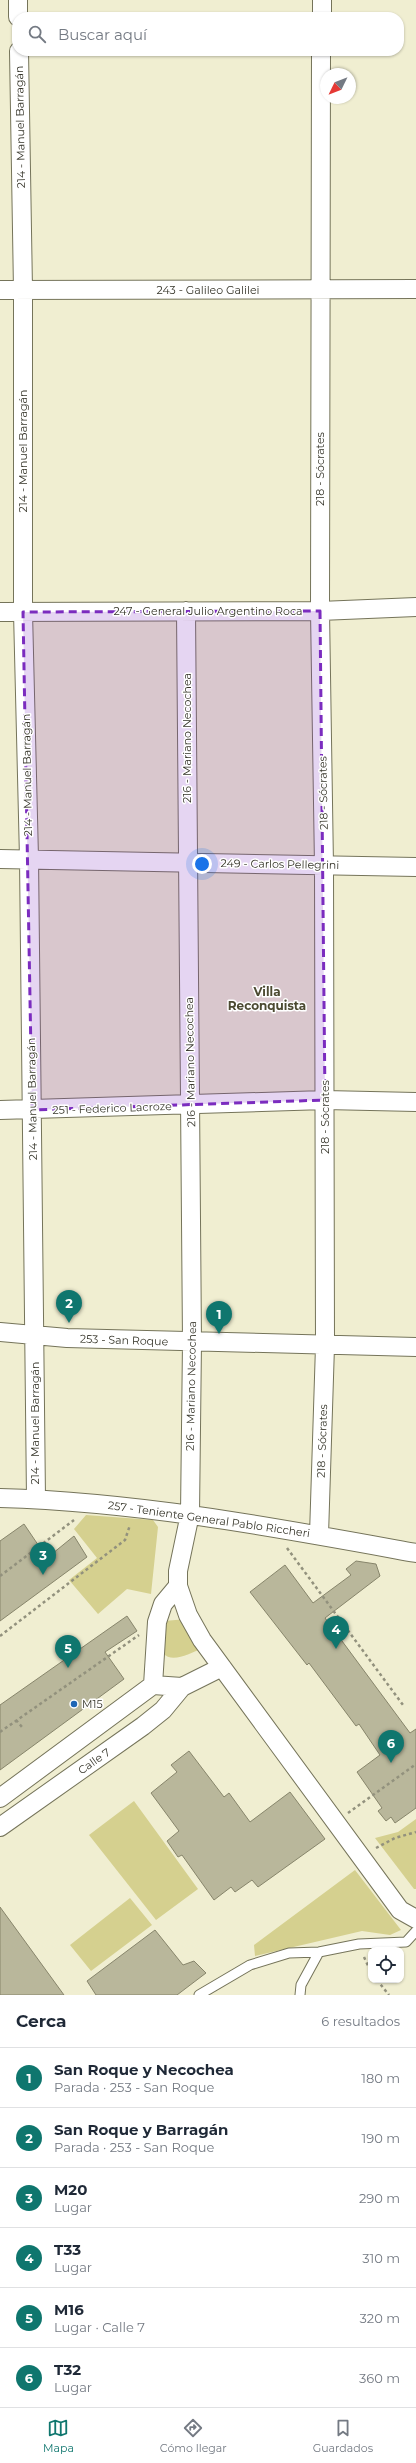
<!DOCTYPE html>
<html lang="es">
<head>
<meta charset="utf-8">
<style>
	:root { --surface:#fff; --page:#f2f2f3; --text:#1f2937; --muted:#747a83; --line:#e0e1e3; --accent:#0f766e }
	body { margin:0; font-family:Montserrat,sans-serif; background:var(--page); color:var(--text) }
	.controls { position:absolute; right:12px; bottom:12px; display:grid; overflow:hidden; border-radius:8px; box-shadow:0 1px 3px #0004 }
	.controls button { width:36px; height:36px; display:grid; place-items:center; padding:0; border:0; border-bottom:1px solid var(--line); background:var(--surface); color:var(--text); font:20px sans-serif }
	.compass { position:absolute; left:320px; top:68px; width:36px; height:36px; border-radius:50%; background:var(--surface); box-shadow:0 1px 3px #0004; rotate:227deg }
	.you { position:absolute; left:202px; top:864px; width:14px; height:14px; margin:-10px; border:3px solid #fff; border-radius:50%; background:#1a73e8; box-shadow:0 0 0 6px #1a73e833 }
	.badge { display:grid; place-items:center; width:26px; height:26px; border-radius:50%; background:var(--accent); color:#fff; font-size:13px; font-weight:700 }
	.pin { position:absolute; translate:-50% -33px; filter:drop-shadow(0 1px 2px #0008) }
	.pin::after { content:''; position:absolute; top:21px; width:14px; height:12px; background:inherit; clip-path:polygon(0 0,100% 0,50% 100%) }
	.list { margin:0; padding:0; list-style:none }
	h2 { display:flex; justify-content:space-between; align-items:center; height:52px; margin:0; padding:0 16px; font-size:17px }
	h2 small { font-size:13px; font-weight:400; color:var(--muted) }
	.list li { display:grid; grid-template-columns:26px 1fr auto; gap:12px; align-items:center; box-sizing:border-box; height:60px; padding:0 16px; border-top:1px solid var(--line) }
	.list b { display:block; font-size:15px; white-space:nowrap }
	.list p { margin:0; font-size:13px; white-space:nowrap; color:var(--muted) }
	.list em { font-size:13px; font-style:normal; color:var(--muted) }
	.icon { flex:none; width:22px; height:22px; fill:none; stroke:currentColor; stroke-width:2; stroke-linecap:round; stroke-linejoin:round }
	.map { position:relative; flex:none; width:416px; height:1995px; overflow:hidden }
	.search { position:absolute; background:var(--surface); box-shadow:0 1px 3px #0004; left:12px; right:12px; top:12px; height:44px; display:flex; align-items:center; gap:10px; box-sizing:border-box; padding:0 14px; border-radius:16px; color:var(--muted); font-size:15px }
	.sheet { height:412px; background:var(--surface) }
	nav { display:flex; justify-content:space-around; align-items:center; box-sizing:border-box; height:56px; border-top:1px solid var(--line); background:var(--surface); font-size:11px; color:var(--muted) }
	nav a { display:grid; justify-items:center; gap:2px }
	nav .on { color:var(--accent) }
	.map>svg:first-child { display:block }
</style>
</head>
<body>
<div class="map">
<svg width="416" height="1995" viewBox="0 0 416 1995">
	<rect width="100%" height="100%" fill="#f0eed1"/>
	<path fill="#d5d08f" d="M86,1515l67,5 5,7 -7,67 -24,-5 -29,25 -29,-34 28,-22 -23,-29z
		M187,1619l14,30c-11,4 -29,15 -38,4l1,-32z
		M134,1801l64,88 -42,31 -67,-85z
		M416,1819v70h-2l-39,-51 23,-6z
		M355,1870l46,60 -11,5 -28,-4 -107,25 -1,-11z
		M130,1898l22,27 -61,46 -21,-26z"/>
	<path fill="#b9b79b" stroke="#87856b" d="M24,1524l23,34 27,-22 13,21 -87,64v-80z
		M356,1561l20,3 4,12 -55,42 85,115 6,-4v79l-21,15 -4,-6 -5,4 -8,-10 4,-3 -25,-36 23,-17 -21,-31 -3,2 -47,-63 -2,2 -57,-73 35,-27 28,38 38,-28 -5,-6z
		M127,1616l10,15 -32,21 19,27 -124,91v-65z
		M189,1751l35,46 5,-4 21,29 40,-30 35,47 -67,48 -6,-7 -17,12 -4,-5 -17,13 -32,-45 -4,2 -11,-16 12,-10 -28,-38 26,-21 -6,-7z
		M0,1907l64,88h-64z
		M155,1930l28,35 11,-4 12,12 -29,22h-81l-9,-14z"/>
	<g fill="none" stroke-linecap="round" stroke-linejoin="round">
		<defs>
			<path id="service" d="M199,1995l51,-30 39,-12 30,-1 40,-8 47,-2 10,-11
				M300,1995l1,-10 18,-33"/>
			<path id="minor" d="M18,0v17
				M322,17v-17
				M19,51l4,239v322l6,246 7,641
				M0,290l416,-1
				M186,611l6,731 -2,172 -12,57v15l10,29 14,25 198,270 16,9
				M0,612l320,-1 96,-4
				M0,859l416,8
				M0,1110l325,-10 91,2
				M0,1332l67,6 349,9
				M0,1498c141,4 278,30 416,55
				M319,1535l6,-189 -1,-480 -4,-255 1,-560
				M153,1685l4,-63 6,-18 15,-18
				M0,1798l153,-113 29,2 40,-20
				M0,1827l143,-101 20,-16 19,-23"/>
		</defs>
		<use href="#service" stroke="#75745a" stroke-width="11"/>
		<use href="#minor" stroke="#75745a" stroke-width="20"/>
		<path stroke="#92917d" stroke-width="2.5" stroke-dasharray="3 3" stroke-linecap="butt" d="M287,1548l116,157
			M0,1576l74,-56
			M0,1636l125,-96 5,-15
			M16,1720l6,7
			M0,1732l139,-97
			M348,1813l68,-49
			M376,1848l19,-10 21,-6
			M364,1957l7,15
			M377,1980l12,15"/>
		<use href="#service" stroke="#fff" stroke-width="9"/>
		<use href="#minor" stroke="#fff" stroke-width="18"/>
	</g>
	<path fill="#7b2cbf" fill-opacity="0.2" stroke="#7b2cbf" stroke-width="3" stroke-dasharray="8 5" stroke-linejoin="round" d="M320,611l5,489 -293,10 -9,-498z"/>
	<circle fill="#1d65b5" stroke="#fff" stroke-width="1.5" cx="74" cy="1704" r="4"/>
	<g text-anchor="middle" stroke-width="3" stroke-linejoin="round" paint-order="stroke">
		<g font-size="11" fill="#353429" stroke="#fff">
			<text transform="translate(20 127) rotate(-91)" y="4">214 - Manuel Barragán</text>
			<text x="208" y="294">243 - Galileo Galilei</text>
			<text transform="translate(23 451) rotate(-90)" y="4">214 - Manuel Barragán</text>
			<text transform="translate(320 469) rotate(-90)" y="4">218 - Sócrates</text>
			<text x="208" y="615">247 - General Julio Argentino Roca</text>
			<text transform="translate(187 738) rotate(-90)" y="4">216 - Mariano Necochea</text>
			<text transform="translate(27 775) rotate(-91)" y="4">214 - Manuel Barragán</text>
			<text transform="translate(323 793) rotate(-91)" y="4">218 - Sócrates</text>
			<text transform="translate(280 864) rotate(1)" y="4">249 - Carlos Pellegrini</text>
			<text transform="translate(190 1062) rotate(-91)" y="4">216 - Mariano Necochea</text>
			<text transform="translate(32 1099) rotate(-91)" y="4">214 - Manuel Barragán</text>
			<text transform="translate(112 1108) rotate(-2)" y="4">251 - Federico Lacroze</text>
			<text transform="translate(325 1117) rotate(-90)" y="4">218 - Sócrates</text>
			<text transform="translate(124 1340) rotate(2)" y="4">253 - San Roque</text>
			<text transform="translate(191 1386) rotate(-89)" y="4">216 - Mariano Necochea</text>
			<text transform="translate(35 1423) rotate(-90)" y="4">214 - Manuel Barragán</text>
			<text transform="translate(322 1441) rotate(-88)" y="4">218 - Sócrates</text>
			<text transform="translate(209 1519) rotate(8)" y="4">257 - Teniente General Pablo Riccheri</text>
			<text transform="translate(94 1761) rotate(-35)" y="4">Calle 7</text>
		</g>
		<g font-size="11" fill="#353429" stroke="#fff" text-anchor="start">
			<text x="82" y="1708">M15</text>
		</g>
		<g font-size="12" font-weight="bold" fill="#4c4a31" stroke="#fff">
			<text x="267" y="996">Villa<tspan x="267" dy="14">Reconquista</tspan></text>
		</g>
	</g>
</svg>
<div class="controls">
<button><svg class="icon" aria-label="locate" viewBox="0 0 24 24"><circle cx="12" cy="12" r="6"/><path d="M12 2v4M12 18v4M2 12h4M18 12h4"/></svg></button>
</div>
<svg class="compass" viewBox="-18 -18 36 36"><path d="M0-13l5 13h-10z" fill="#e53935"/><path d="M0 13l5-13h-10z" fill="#747a83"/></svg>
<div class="you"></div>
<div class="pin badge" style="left:219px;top:1334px">1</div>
<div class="pin badge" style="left:69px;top:1323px">2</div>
<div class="pin badge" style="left:43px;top:1575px">3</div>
<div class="pin badge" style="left:336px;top:1649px">4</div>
<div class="pin badge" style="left:68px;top:1668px">5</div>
<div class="pin badge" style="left:391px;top:1763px">6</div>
<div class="search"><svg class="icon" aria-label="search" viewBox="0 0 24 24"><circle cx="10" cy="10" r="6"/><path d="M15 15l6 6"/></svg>Buscar aquí</div>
</div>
<section class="sheet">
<h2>Cerca<small>6 resultados</small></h2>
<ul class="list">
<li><span class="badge">1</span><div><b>San Roque y Necochea</b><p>Parada · 253 - San Roque</p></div><em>180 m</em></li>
<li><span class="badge">2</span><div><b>San Roque y Barragán</b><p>Parada · 253 - San Roque</p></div><em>190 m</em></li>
<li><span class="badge">3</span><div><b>M20</b><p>Lugar</p></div><em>290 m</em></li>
<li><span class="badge">4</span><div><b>T33</b><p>Lugar</p></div><em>310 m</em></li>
<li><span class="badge">5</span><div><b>M16</b><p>Lugar · Calle 7</p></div><em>320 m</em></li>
<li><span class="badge">6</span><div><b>T32</b><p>Lugar</p></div><em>360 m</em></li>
</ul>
</section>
<nav>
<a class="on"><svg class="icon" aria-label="map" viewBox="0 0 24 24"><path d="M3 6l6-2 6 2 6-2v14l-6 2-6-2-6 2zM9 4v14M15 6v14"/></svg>Mapa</a>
<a><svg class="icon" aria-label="directions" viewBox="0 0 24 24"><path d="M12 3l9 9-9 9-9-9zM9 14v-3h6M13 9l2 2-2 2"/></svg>Cómo llegar</a>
<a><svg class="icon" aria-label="saved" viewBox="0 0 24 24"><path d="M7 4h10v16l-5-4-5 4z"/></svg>Guardados</a>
</nav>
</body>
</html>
